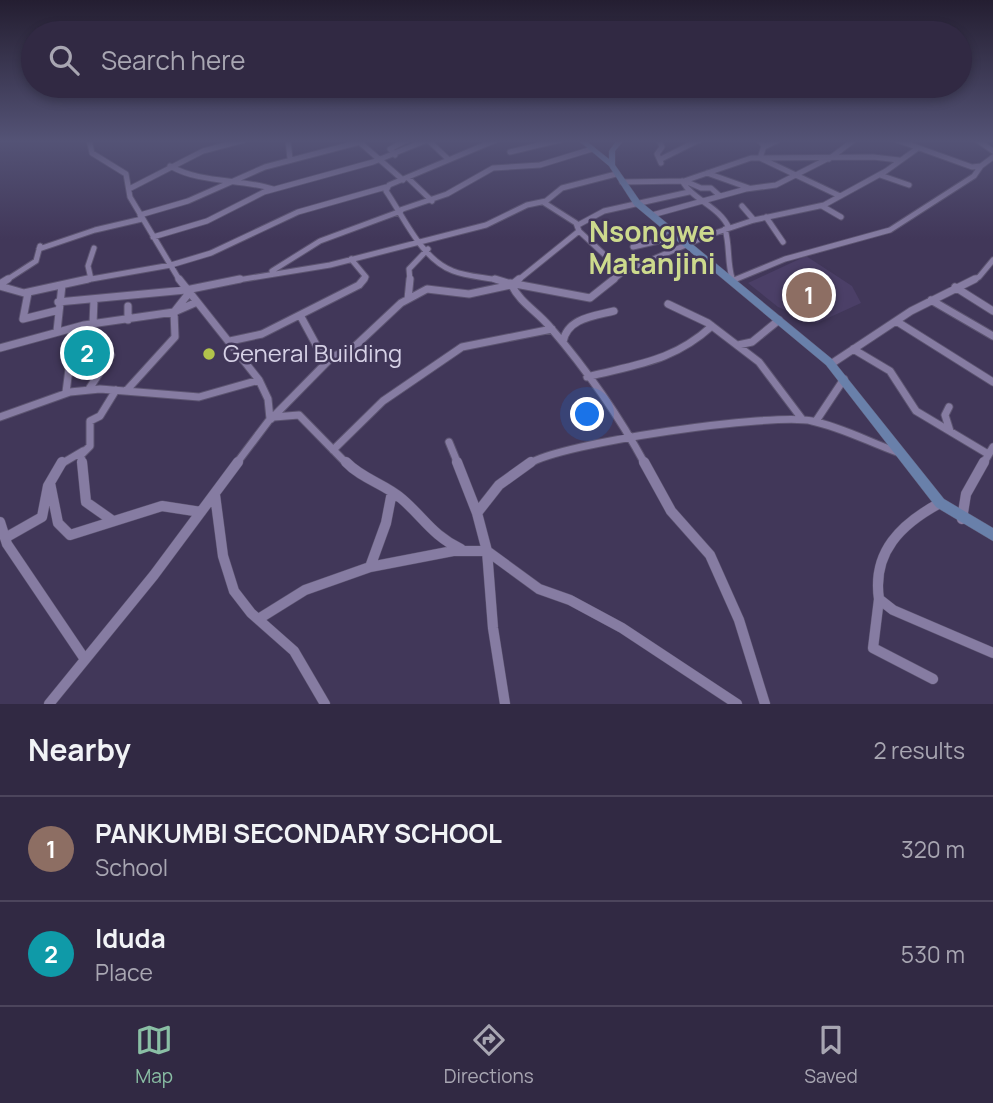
<!DOCTYPE html>
<html lang="en">
<head>
<meta charset="utf-8">
<style>
	:root { --surface:#312943; --page:#39314a; --text:#f1f3f6; --muted:#a8a6b2; --line:#4c455c; --accent:#8abfa5 }
	body { margin:0; font-family:Manrope,sans-serif; background:var(--page); color:var(--text) }
	.you { position:absolute; left:588px; top:415px; width:24px; height:24px; margin:-18px; border:5px solid #fff; border-radius:50%; background:#1a73e8; box-shadow:0 0 0 10px #1a73e833 }
	.badge { display:grid; place-items:center; width:46px; height:46px; border-radius:50%; background:var(--accent); color:#fff; font-size:23px; font-weight:700 }
	.pin { position:absolute; translate:-50% -50%; border:4px solid #fff; box-shadow:0 2px 7px #0006 }
	.list { margin:0; padding:0; list-style:none }
	h2 { display:flex; justify-content:space-between; align-items:center; height:91px; margin:0; padding:0 28px; font-size:30px }
	h2 small { font-size:23px; font-weight:400; color:var(--muted) }
	.list li { display:grid; grid-template-columns:46px 1fr auto; gap:21px; align-items:center; box-sizing:border-box; height:105px; padding:0 28px; border-top:2px solid var(--line) }
	.list b { display:block; font-size:26px; white-space:nowrap }
	.list p { margin:0; font-size:23px; white-space:nowrap; color:var(--muted) }
	.list em { font-size:23px; font-style:normal; color:var(--muted) }
	.icon { flex:none; width:38px; height:38px; fill:none; stroke:currentColor; stroke-width:2; stroke-linecap:round; stroke-linejoin:round }
	.map { position:relative; flex:none; width:993px; height:704px; overflow:hidden }
	.search { position:absolute; background:var(--surface); box-shadow:0 4px 10px #0003; left:21px; right:21px; top:21px; height:77px; display:flex; align-items:center; gap:18px; box-sizing:border-box; padding:0 24px; border-radius:38px; color:var(--muted); font-size:26px }
	.sheet { height:301px; background:var(--surface) }
	nav { display:flex; justify-content:space-around; align-items:center; box-sizing:border-box; height:98px; border-top:2px solid var(--line); background:var(--surface); font-size:19px; color:var(--muted) }
	nav a { display:grid; justify-items:center; gap:4px }
	nav .on { color:var(--accent) }
	.map>svg:first-child { display:block }
</style>
</head>
<body>
<div class="map">
<svg width="993" height="704" viewBox="0 0 993 704">
	<rect width="100%" height="100%" fill="#413759"/>
	<path fill="#4b3f67" d="M806,256l46,30 9,17 -44,20 -39,-16 -30,-24z"/>
	<g fill="none" stroke-linecap="round" stroke-linejoin="round">
		<defs>
			<path id="street-far2" d="M89,140l3,13 34,21 4,23 50,84
				M288,140l2,19
				M357,140l46,40
				M428,140l20,19
				M496,140l-107,45 -3,6c18,26 35,68 67,80 15,6 33,6 49,10
				M659,140l3,7 -5,7 4,9
				M759,140l5,6 -4,12 80,38
				M897,140l75,27 9,-1 12,-9
				M977,140l16,11
				M764,147l14,-7
				M510,152l50,-12
				M395,155l-5,-6 17,-9
				M661,159l38,-19
				M829,159l25,-19
				M170,166c32,18 69,12 103,23
				M707,173l42,15
				M880,175l29,10
				M408,178l24,23
				M682,181c12,20 37,25 47,47
				M685,181l16,7h10l9,8
				M622,182l62,-1 67,-23 122,-1 26,3
				M129,189l74,-38 41,-11
				M543,202l33,21 3,8 44,41
				M742,206l12,14
				M822,206l19,11
				M400,210l47,-16 46,-26 47,-3 52,-16
				M140,215l48,-14 77,-34 95,-25
				M652,215l94,-26 30,-4 51,-26
				M766,217l17,25
				M578,225l26,-14 85,-19
				M725,229c5,17 2,32 7,49
				M153,237l54,-16 57,-29 109,-30 54,-22
				M633,247l26,-6 10,-13
				M39,249l56,-19 47,-11
				M351,259l15,18 -3,4
				M272,271l48,-30 81,-30
				M91,279l-3,-13 6,-18
				M734,280l51,-21 105,-29 84,-54 7,-10
				M5,281l31,-20 4,-15
				M80,281l91,-16 40,-12 87,-41 88,-25
				M232,281l98,-16 156,-40 41,-20 19,-4 16,-13 54,-14
				M410,281l-1,-12 19,-20
				M517,281l62,-50
				M612,281l11,-9 86,-37 45,-15 70,-15 62,-34 32,-23
				M971,281l8,-4 14,-17"/>
			<path id="street-far1" d="M179,279l80,101 9,19 2,20 -34,45
				M495,279l16,5c9,19 26,27 39,43 36,42 69,89 95,137
				M510,283l80,15 24,-19
				M514,283l5,-4
				M0,284l8,-5
				M0,286l24,7 64,-14
				M955,287l38,24
				M28,293l-5,26 36,-9
				M408,299l2,-20
				M931,300l62,36
				M58,302l128,-12 54,-11
				M668,304l40,19 51,39 43,57
				M128,306v14
				M300,315l26,48
				M896,321l97,61
				M93,324l1,-25
				M57,331l5,-46
				M230,341l32,-7 97,-49 5,-6
				M563,342c4,-24 31,-26 51,-31
				M738,345l14,-3 27,-22
				M0,348l84,-23 90,-13 23,-10
				M853,349l37,22 26,40 72,43
				M831,364l80,-53 64,-32
				M587,377c50,-13 85,-15 125,-51
				M89,389l22,-34
				M126,391l49,-54 -1,-25 15,-19
				M66,392l5,-38
				M949,407l-4,8 5,16
				M0,417l70,-25 30,-3 99,8 60,-17
				M274,417l25,-2 48,49
				M271,419l61,-62 21,-9 48,-45 26,-14 42,5 42,-9
				M816,421l28,-42
				M449,442l9,22
				M333,450l50,-49 79,-54 90,-18
				M61,464l22,-13
				M82,464l-1,-9 9,-9v-25l10,-5 16,-26
				M529,464c30,-21 246,-52 283,-43 29,6 57,21 85,31
				M983,464l10,-17"/>
			<path id="street" d="M82,462l4,40 27,19
				M346,462c16,17 39,22 56,37 22,19 31,37 59,50
				M457,462l20,51 10,38 6,77 12,76
				M644,462l27,49 39,44 29,65 26,84
				M50,483l8,40 12,12 92,-29 39,6
				M215,495l8,61 11,35 17,22 43,38 31,53
				M940,503c-39,21 -68,49 -61,96l14,11 100,43
				M477,513l22,-28 32,-23
				M962,519l4,-25 18,-32
				M0,522l7,22 77,114
				M5,538l37,-21 6,-31 14,-24
				M370,567l16,-44 6,-31
				M879,599l-6,49 60,31
				M260,618l45,-28 65,-23 83,-16h34l52,38 31,11 52,28 115,76
				M49,704l105,-129 84,-113"/>
			<path id="secondary" d="M578,140h7l24,19v-8l8,-11h7l-9,11v14l25,36 192,158 112,140 49,29v13l-57,-34 -110,-142 -192,-160 -25,-39z"/>
		</defs>
		<use href="#street-far2" stroke="#5c5470" stroke-width="7"/>
		<use href="#street-far1" stroke="#5c5470" stroke-width="9"/>
		<use href="#street" stroke="#5c5470" stroke-width="11"/>
		<use href="#secondary" stroke="#5c5470" stroke-width="1"/>
		<use href="#street-far2" stroke="#867ca2" stroke-width="5"/>
		<use href="#street-far1" stroke="#867ca2" stroke-width="7"/>
		<use href="#street" stroke="#867ca2" stroke-width="10"/>
		<use href="#secondary" fill="#6980aa" fill-rule="evenodd"/>
	</g>
	<linearGradient id="sky" x2="0" y2="1"><stop stop-color="#241e31"/><stop offset="0.59" stop-color="#545376"/><stop offset="1" stop-color="#545376" stop-opacity="0"/></linearGradient>
	<rect width="993" height="239" fill="url(#sky)"/>
	<circle fill="#b2c34b" stroke="#413759" stroke-width="2.5" cx="209" cy="354" r="7"/>
	<g text-anchor="middle" stroke-width="5" stroke-linejoin="round" paint-order="stroke">
		<g font-size="24" fill="#d6d1e6" stroke="#413759" text-anchor="start">
			<text x="223" y="362">General Building</text>
		</g>
		<g font-size="28" font-weight="bold" fill="#cdda8d" stroke="#413759">
			<text x="652" y="242">Nsongwe<tspan x="652" dy="32">Matanjini</tspan></text>
		</g>
	</g>
</svg>
<div class="you"></div>
<div class="pin badge" style="left:809px;top:295px;background:#8d6e63">1</div>
<div class="pin badge" style="left:87px;top:353px;background:#0f9aa8">2</div>
<div class="search"><svg class="icon" aria-label="search" viewBox="0 0 24 24"><circle cx="10" cy="10" r="6"/><path d="M15 15l6 6"/></svg>Search here</div>
</div>
<section class="sheet">
<h2>Nearby<small>2 results</small></h2>
<ul class="list">
<li><span class="badge" style="background:#8d6e63">1</span><div><b>PANKUMBI SECONDARY SCHOOL</b><p>School</p></div><em>320 m</em></li>
<li><span class="badge" style="background:#0f9aa8">2</span><div><b>Iduda</b><p>Place</p></div><em>530 m</em></li>
</ul>
</section>
<nav>
<a class="on"><svg class="icon" aria-label="map" viewBox="0 0 24 24"><path d="M3 6l6-2 6 2 6-2v14l-6 2-6-2-6 2zM9 4v14M15 6v14"/></svg>Map</a>
<a><svg class="icon" aria-label="directions" viewBox="0 0 24 24"><path d="M12 3l9 9-9 9-9-9zM9 14v-3h6M13 9l2 2-2 2"/></svg>Directions</a>
<a><svg class="icon" aria-label="saved" viewBox="0 0 24 24"><path d="M7 4h10v16l-5-4-5 4z"/></svg>Saved</a>
</nav>
</body>
</html>
